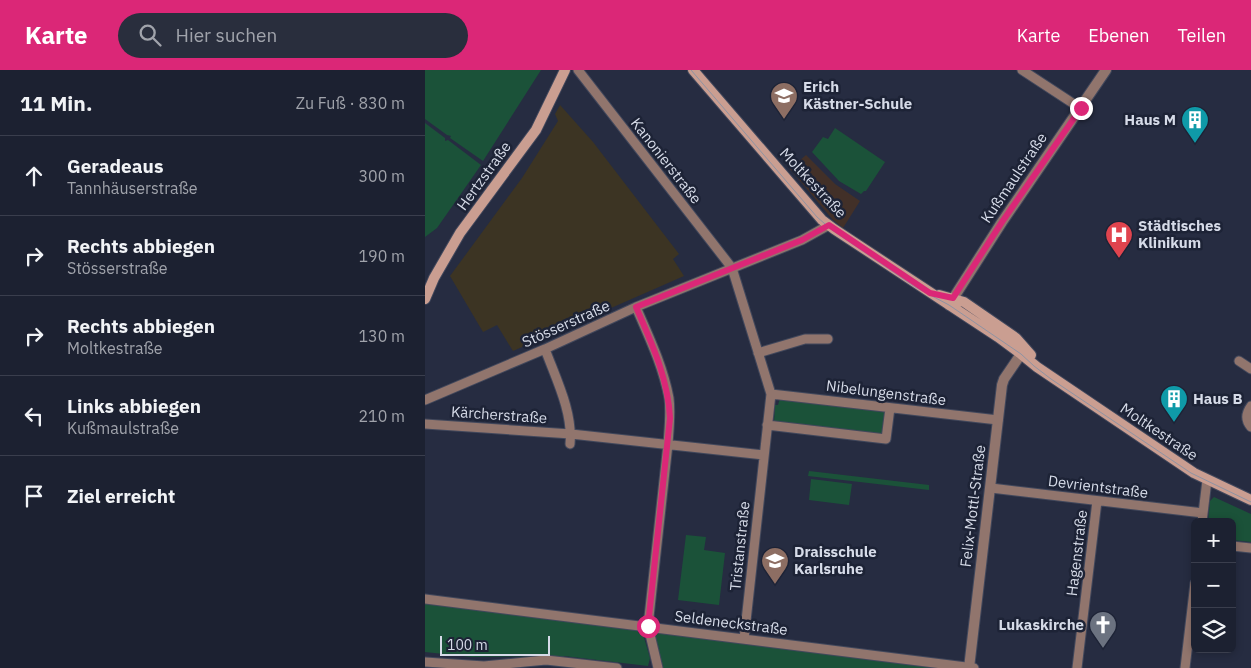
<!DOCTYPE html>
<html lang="de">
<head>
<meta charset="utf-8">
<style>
	:root { --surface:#1c2131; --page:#292e3d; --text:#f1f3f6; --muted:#a0a3ab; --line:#3a3e4d; --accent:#db2777 }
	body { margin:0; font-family:"IBM Plex Sans",sans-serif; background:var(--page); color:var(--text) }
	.controls { position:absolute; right:15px; bottom:15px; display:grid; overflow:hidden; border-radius:8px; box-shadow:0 2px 8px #0003 }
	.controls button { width:45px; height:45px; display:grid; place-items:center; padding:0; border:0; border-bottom:1px solid var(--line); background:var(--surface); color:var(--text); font:25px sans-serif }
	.scale { position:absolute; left:15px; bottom:12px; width:110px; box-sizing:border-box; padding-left:5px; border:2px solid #d6dbe8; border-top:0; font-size:14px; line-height:18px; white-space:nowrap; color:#d6dbe8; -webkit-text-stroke:4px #1d2336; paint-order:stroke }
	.stop { position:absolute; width:15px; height:15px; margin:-11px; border:4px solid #db2777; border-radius:50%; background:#fff }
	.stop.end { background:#db2777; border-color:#fff; box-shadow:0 1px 5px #0008 }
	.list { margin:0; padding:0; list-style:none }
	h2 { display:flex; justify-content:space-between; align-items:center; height:65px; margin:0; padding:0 20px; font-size:21px }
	h2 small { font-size:16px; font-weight:400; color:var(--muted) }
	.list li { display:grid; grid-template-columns:32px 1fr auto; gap:15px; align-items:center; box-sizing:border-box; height:80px; padding:0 20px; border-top:1px solid var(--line) }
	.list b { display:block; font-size:19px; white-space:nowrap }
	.list p { margin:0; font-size:16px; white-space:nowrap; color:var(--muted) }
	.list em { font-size:16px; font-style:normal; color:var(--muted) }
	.icon { flex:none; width:28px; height:28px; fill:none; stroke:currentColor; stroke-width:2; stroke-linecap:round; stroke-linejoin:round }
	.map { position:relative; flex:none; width:826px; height:598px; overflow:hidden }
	header { display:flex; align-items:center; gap:30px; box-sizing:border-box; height:70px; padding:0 25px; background:var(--accent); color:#fff }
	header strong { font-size:24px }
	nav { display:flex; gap:28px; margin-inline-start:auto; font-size:18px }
	.search { width:350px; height:45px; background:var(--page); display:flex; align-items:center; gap:12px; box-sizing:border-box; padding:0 18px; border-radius:28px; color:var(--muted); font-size:19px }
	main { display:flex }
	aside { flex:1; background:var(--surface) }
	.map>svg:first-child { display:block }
</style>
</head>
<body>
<header>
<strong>Karte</strong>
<div class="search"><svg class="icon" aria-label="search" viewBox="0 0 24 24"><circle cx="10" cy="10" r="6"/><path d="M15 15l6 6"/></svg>Hier suchen</div>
<nav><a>Karte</a><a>Ebenen</a><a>Teilen</a></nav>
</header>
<main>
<aside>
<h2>11 Min.<small>Zu Fuß · 830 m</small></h2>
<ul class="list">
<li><svg class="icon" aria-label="ahead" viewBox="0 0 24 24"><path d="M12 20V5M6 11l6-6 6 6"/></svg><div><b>Geradeaus</b><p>Tannhäuserstraße</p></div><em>300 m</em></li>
<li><svg class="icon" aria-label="right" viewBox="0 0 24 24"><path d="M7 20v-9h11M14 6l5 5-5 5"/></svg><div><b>Rechts abbiegen</b><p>Stösserstraße</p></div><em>190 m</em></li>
<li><svg class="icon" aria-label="right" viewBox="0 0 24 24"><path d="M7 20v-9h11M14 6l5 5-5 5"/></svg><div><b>Rechts abbiegen</b><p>Moltkestraße</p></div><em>130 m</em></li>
<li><svg class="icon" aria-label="left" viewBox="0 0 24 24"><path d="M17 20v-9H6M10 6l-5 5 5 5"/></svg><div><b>Links abbiegen</b><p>Kußmaulstraße</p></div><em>210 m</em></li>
<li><svg class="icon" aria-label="arrive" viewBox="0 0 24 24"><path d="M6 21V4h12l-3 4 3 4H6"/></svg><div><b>Ziel erreicht</b></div></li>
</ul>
</aside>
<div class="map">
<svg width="826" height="598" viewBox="0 0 826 598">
	<rect width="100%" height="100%" fill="#262c41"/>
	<path fill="#423028" d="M381,85l29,29 25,17 -17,27 -10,-8 -43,-51z"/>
	<path fill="#3c3423" d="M135,35l33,37 86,112 -6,5 11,17 -171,75 -16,-26 -14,7 -33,-56 72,-98 36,-57 -3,-7z"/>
	<path fill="#1b5239" d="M0,0h116l-58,91 -33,-23 1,-2 -4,-1 -22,-16z
		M0,53l20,15v3l3,-1 33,25 -44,63 -12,9z
		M410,58l50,34 -19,29h-2l-3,3 -22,-13 -27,-29 11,-15 5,2z
		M355,328l102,11 3,3 -1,20 -2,2 -108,-12 1,-17h3z
		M384,401l120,14v5l-121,-14z
		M386,409l41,5 -3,21 -40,-5z
		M789,427l37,17v28l-19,-2v-18h-24l2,-21z
		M261,465l20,2 -2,13 21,3 -6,52 -41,-5z
		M0,532l213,26v5l5,1 7,24 -2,8 -84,-10 -1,2h-3l-1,-2 -87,1 -47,-5z
		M228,561l292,37h-285z"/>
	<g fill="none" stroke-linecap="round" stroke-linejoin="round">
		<defs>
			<path id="minor" d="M153,0l154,198 39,126 -27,245
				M597,0l58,38
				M211,237c13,30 27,59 33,91 2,15 0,31 -1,46l-20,182 10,42
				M120,279c11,30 28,63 25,95
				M333,283l47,-14h23
				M814,291l12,8
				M346,324l227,26
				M0,330l120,-51 91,-42 166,-67 27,-15
				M826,336c-5,7 -6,14 0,21
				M0,354l146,10 193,21
				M342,355l119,14 4,-31
				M566,418l212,25
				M777,452l5,-42
				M807,476l19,2
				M0,529l549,69
				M0,592l59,4 62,-6 71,8
				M652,598l20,-167
				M760,598l10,-85"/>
			<path id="tertiary" d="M524,235l53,-83 104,-152
				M544,598l33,-283 2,-6 17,-25"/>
			<path id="secondary" d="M268,0l129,150 12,9 164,108 23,17 16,13 157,106 57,27
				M514,225l25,7 52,36 15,17
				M0,229l9,-21 26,-45 76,-103 29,-60"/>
		</defs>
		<use href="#minor" stroke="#42485c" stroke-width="11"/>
		<use href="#tertiary" stroke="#42485c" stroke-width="12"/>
		<use href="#secondary" stroke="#42485c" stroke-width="12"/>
		<use href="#minor" stroke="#91756d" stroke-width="9"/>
		<use href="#tertiary" stroke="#91756d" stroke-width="10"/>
		<use href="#secondary" stroke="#ca9e91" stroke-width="10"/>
		<path stroke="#8e93a3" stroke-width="1" d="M266,0l126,147 15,13 83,57 34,18 72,49 13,12 17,13 140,94 60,29"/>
	</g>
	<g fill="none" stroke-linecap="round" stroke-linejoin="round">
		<path stroke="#db2777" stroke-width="6" d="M223,556l22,-208c-2,-40 -18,-74 -34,-111l166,-67 27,-15 101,68 23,5 49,-76 79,-114"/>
	</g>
	<defs>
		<symbol id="school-pin" viewBox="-11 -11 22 30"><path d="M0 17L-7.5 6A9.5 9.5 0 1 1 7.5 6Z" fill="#8d6e63" stroke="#1d2336"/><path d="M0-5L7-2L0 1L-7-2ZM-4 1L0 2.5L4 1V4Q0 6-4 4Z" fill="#fff"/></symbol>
		<symbol id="building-pin" viewBox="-11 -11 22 30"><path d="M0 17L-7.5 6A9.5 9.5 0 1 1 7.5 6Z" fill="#0f9aa8" stroke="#1d2336"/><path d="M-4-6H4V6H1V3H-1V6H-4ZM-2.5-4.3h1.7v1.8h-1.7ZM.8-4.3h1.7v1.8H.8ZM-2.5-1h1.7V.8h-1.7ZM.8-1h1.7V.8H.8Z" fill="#fff"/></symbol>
		<symbol id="hospital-pin" viewBox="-11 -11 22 30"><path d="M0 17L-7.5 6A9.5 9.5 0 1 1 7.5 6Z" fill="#e0444e" stroke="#1d2336"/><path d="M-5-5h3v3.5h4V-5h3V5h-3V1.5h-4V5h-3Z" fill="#fff"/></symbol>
		<symbol id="church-pin" viewBox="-11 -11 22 30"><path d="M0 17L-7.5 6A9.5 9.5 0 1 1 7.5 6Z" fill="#6b7280" stroke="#1d2336"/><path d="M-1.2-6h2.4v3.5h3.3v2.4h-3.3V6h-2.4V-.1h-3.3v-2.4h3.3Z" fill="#fff"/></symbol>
	</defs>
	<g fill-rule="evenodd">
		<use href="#school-pin" x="343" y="10" width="32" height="43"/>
		<use href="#building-pin" x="754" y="34" width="32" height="43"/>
		<use href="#hospital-pin" x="678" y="149" width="32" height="43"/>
		<use href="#building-pin" x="733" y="313" width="32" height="43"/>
		<use href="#school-pin" x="334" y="475" width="32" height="43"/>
		<use href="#church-pin" x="662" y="539" width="32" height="43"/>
	</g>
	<g text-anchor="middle" stroke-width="5" stroke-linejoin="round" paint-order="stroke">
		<g font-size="15" font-weight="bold" fill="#d6dbe8" stroke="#1d2336" text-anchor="start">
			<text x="378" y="22">Erich<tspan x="378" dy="17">Kästner-Schule</tspan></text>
			<text x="751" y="55" text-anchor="end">Haus M</text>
			<text x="713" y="161">Städtisches<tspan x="713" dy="17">Klinikum</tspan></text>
			<text x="768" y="334">Haus B</text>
			<text x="369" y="487">Draisschule<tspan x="369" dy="17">Karlsruhe</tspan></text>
			<text x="659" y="560" text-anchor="end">Lukaskirche</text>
		</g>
		<g font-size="15" fill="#d6dbe8" stroke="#1d2336">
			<text transform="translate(241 91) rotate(52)" y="5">Kanonierstraße</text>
			<text transform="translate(59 106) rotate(-54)" y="5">Hertzstraße</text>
			<text transform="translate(589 108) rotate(-56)" y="5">Kußmaulstraße</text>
			<text transform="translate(388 113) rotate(47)" y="5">Moltkestraße</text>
			<text transform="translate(141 254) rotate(-24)" y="5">Stösserstraße</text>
			<text transform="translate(461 323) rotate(7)" y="5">Nibelungenstraße</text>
			<text transform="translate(74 345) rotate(4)" y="5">Kärcherstraße</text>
			<text transform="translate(734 362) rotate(34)" y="5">Moltkestraße</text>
			<text transform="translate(673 417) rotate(7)" y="5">Devrientstraße</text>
			<text transform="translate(548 436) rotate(-83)" y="5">Felix-Mottl-Straße</text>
			<text transform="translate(315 476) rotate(-84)" y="5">Tristanstraße</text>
			<text transform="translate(652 483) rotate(-83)" y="5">Hagenstraße</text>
			<text transform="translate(306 553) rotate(7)" y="5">Seldeneckstraße</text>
		</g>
	</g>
</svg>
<div class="controls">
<button>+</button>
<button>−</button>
<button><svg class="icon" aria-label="layers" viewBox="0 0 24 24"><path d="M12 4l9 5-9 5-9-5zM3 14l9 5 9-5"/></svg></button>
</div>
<div class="scale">100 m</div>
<div class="stop" style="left:223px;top:556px"></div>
<div class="stop end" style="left:656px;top:38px"></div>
</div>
</main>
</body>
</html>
